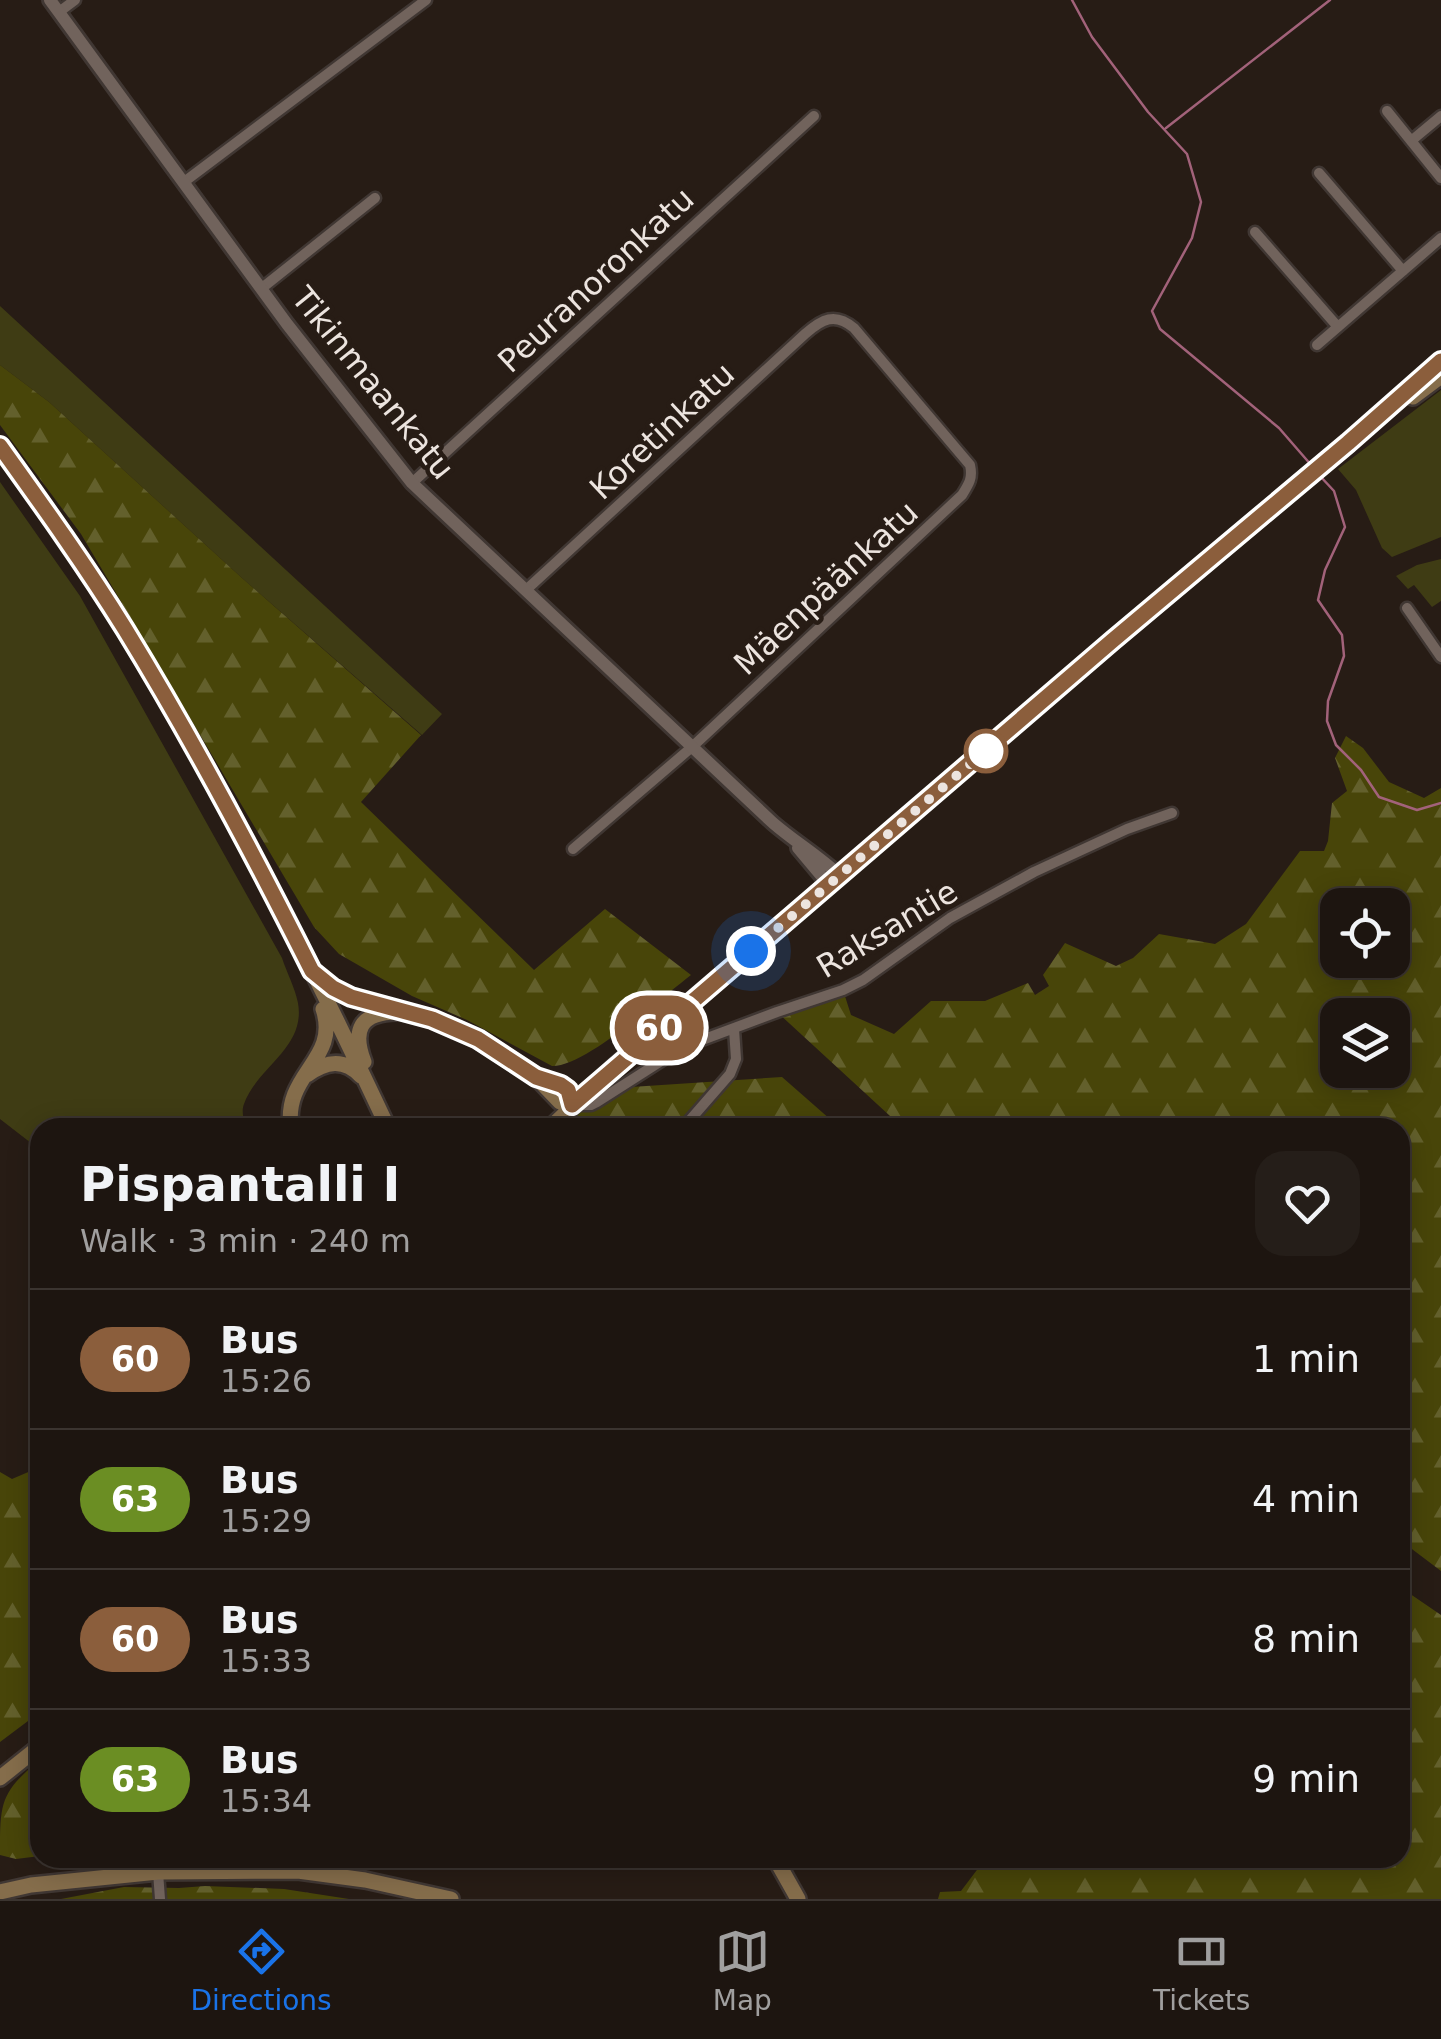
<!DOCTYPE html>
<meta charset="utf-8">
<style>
body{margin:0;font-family:"DejaVu Sans",sans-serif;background:#251e19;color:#f1f3f6;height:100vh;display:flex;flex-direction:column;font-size:38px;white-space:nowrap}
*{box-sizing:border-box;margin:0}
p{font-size:32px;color:#a09f9f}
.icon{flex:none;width:55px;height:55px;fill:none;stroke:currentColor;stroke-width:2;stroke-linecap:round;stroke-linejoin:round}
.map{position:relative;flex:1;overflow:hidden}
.sheet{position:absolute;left:30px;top:1118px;width:1380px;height:750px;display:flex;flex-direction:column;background:#1d1510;border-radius:30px;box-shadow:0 5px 25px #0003,0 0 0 2px #3b3430}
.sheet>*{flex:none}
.badge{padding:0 20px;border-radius:32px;font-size:35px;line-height:65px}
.buttons{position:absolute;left:1320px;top:888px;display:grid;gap:20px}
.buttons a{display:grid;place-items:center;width:90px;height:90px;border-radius:20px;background:#1d1510;box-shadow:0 5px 25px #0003,0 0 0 2px #3b3430;font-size:50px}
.you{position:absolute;width:50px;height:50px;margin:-25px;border:8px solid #fff;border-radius:50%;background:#1a73e8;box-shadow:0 0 0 15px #1a73e833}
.map>.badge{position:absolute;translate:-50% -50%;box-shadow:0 0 0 5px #fff}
.round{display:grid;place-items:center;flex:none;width:105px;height:105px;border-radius:30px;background:#251e19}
.summary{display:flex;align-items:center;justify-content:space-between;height:170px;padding:0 50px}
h1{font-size:48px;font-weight:700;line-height:75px}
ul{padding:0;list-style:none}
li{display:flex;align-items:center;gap:30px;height:140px;padding:0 50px;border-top:2px solid #3b3430}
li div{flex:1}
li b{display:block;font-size:38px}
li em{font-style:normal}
li .badge{min-width:110px;font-weight:700;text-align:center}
.tab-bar{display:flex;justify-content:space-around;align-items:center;height:140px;border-top:2px solid #3b3430;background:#1d1510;font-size:28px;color:#a09f9f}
.tab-bar a{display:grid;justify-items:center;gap:5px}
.tab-bar .current{color:#1a73e8}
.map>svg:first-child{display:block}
</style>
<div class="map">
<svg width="1441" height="1899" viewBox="0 0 1441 1899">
<defs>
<pattern id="forest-firs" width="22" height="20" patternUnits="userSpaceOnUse" patternTransform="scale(2.5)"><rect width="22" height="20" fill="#484509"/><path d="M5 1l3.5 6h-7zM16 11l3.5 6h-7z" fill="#63602c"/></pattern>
</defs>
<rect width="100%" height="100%" fill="#271c15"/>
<path fill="#3f3c14" d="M0,306L442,714L422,735L242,578L49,402L0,365Z
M1441,390V537L1392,557L1382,548L1356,490L1338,469Z
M0,482L80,596L282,958C287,973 295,988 298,1003C306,1048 257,1067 244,1104C241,1111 244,1120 245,1127L40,1128V1150L0,1119Z
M1441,559V601L1432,607L1414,585L1408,589L1396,576L1417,565Z"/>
<path fill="url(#forest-firs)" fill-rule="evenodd" d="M0,365L49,402L242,578L421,735L361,802L534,970L605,909L691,975C662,997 585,1067 552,1066L467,1020L412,996L339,954L314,927L81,534L0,425Z
M1346,736L1363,748L1389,782L1424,798L1441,788V1571L1400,1540V1128L902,1127L777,1012L843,990L851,1015L894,1034L931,1001H985L1028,983L1035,995L1049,986L1043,975L1065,943L1116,966L1133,958L1159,934L1215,944L1246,924L1300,851H1324L1328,841L1332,803L1347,791L1335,758ZM1338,905H1392V960H1338ZM1338,1015H1392V1070H1338Z
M782,1077L839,1127L566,1128L601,1089Z
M40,1467V1712L0,1742V1472L12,1479Z
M1400,1587L1441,1615V1899H938L940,1892L961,1891L986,1858H1400Z
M40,1760V1856L16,1859L0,1855C0,1803 0,1792 40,1760Z
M205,1886L284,1889L349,1899H61L124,1887L179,1888Z"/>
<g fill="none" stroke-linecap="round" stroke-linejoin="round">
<path stroke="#a2627a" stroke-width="2.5" d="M1072,0L1092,37L1148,112L1187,154L1201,202L1192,238L1152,311L1160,329L1279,428L1312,466
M1166,128L1330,0
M1320,476L1334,491L1345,527L1325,570L1318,600L1342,635L1344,656L1328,701L1327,721L1336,745L1361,770L1379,797L1417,810L1441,803"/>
<g stroke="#403733" stroke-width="15">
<path id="minor" d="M59,12L75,0
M1387,111L1441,178
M1411,141L1441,116
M1319,173L1403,271
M184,182L426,0
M1255,232L1338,327
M262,288L375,198
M1317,345L1441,238
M412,483L814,116
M526,590L805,334C822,319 835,312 854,328L970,465C973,478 969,484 962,495L692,747L573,849
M1407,608L1441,657
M575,1105H591L597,1102L669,1056L694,1043L777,1012L843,990L863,980L950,918L1034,872L1127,829L1172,813
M683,1128L730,1074L736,1059L734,1029
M158,1872L160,1899"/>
</g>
<g stroke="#403733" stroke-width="18">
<path id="tertiary" d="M50,0L287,324L412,483L773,823C795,842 819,856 840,876
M798,848L829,885"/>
</g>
<g stroke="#403733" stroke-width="20">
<path id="secondary" d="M1413,397L1441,376
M0,446C43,506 86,566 124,629C223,789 308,957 388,1128
M319,977C353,1007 408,1009 451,1026C480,1038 504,1059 532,1074C554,1087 562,1075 573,1105
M364,1062C352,1030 360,1013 396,1012
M307,1075C326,1061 344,1058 361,1076
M536,1077L560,1102L573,1105
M291,1128C283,1073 340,1060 323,1009
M550,1128L616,1065L1113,641L1349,443L1441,361
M0,1778L40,1746
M775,1858L798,1899
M0,1892L31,1885L158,1872L298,1871L365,1880L451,1899"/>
</g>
<use href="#minor" stroke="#71635c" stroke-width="10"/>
<use href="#tertiary" stroke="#71635c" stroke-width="12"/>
<use href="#secondary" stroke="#856d4b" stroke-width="15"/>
</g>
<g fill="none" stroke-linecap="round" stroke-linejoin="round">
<g stroke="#fff" stroke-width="22">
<path id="line" d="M0,446C43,506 86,566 125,629C193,740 254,855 312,971L333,988L351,997L432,1019L478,1039L536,1077L561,1085L568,1090L572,1105L1112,641L1348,443L1441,361"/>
</g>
<use href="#line" stroke="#8b5e3c" stroke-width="15"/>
<path stroke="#ece4df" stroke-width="10" stroke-dasharray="0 18" d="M751,951L989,748L986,751"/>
</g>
<circle fill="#fff" stroke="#8b5e3c" stroke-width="5" cx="986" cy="751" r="20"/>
<g text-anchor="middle" stroke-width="9" stroke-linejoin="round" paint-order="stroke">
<g font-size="32" fill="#ece4df" stroke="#271c15">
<text transform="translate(596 280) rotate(-43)" y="11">Peuranoronkatu</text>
<text transform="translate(373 383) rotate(51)" y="11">Tikinmaankatu</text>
<text transform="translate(662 431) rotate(-43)" y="11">Koretinkatu</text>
<text transform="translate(826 588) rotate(-43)" y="11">Mäenpäänkatu</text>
<text transform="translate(887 929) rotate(-31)" y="11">Raksantie</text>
</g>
</g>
</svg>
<div class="buttons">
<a><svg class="icon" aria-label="locate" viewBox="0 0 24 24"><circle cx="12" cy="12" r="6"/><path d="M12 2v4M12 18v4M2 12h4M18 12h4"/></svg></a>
<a><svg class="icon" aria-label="layers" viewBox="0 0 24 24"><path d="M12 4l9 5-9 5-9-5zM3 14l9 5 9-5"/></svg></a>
</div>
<div class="you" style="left:751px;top:951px"></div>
<b class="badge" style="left:659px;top:1028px;background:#8b5e3c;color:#fff">60</b>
<section class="sheet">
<div class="summary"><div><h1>Pispantalli I</h1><p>Walk · 3 min · 240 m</p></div><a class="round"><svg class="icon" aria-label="heart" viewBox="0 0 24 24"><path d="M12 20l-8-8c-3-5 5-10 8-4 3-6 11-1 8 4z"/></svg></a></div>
<ul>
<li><span class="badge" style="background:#8b5e3c;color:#fff">60</span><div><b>Bus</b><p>15:26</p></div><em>1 min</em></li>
<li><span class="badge" style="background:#6b8e23;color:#fff">63</span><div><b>Bus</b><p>15:29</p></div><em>4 min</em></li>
<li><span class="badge" style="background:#8b5e3c;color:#fff">60</span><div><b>Bus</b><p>15:33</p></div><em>8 min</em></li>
<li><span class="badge" style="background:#6b8e23;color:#fff">63</span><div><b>Bus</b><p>15:34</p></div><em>9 min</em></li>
</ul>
</section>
</div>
<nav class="tab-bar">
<a class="current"><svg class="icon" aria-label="directions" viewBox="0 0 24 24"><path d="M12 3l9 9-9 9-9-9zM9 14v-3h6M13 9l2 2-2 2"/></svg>Directions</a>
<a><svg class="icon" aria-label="map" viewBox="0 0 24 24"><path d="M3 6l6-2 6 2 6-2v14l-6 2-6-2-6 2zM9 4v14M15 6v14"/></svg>Map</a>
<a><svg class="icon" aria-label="tickets" viewBox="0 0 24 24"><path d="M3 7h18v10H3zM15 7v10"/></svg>Tickets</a>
</nav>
